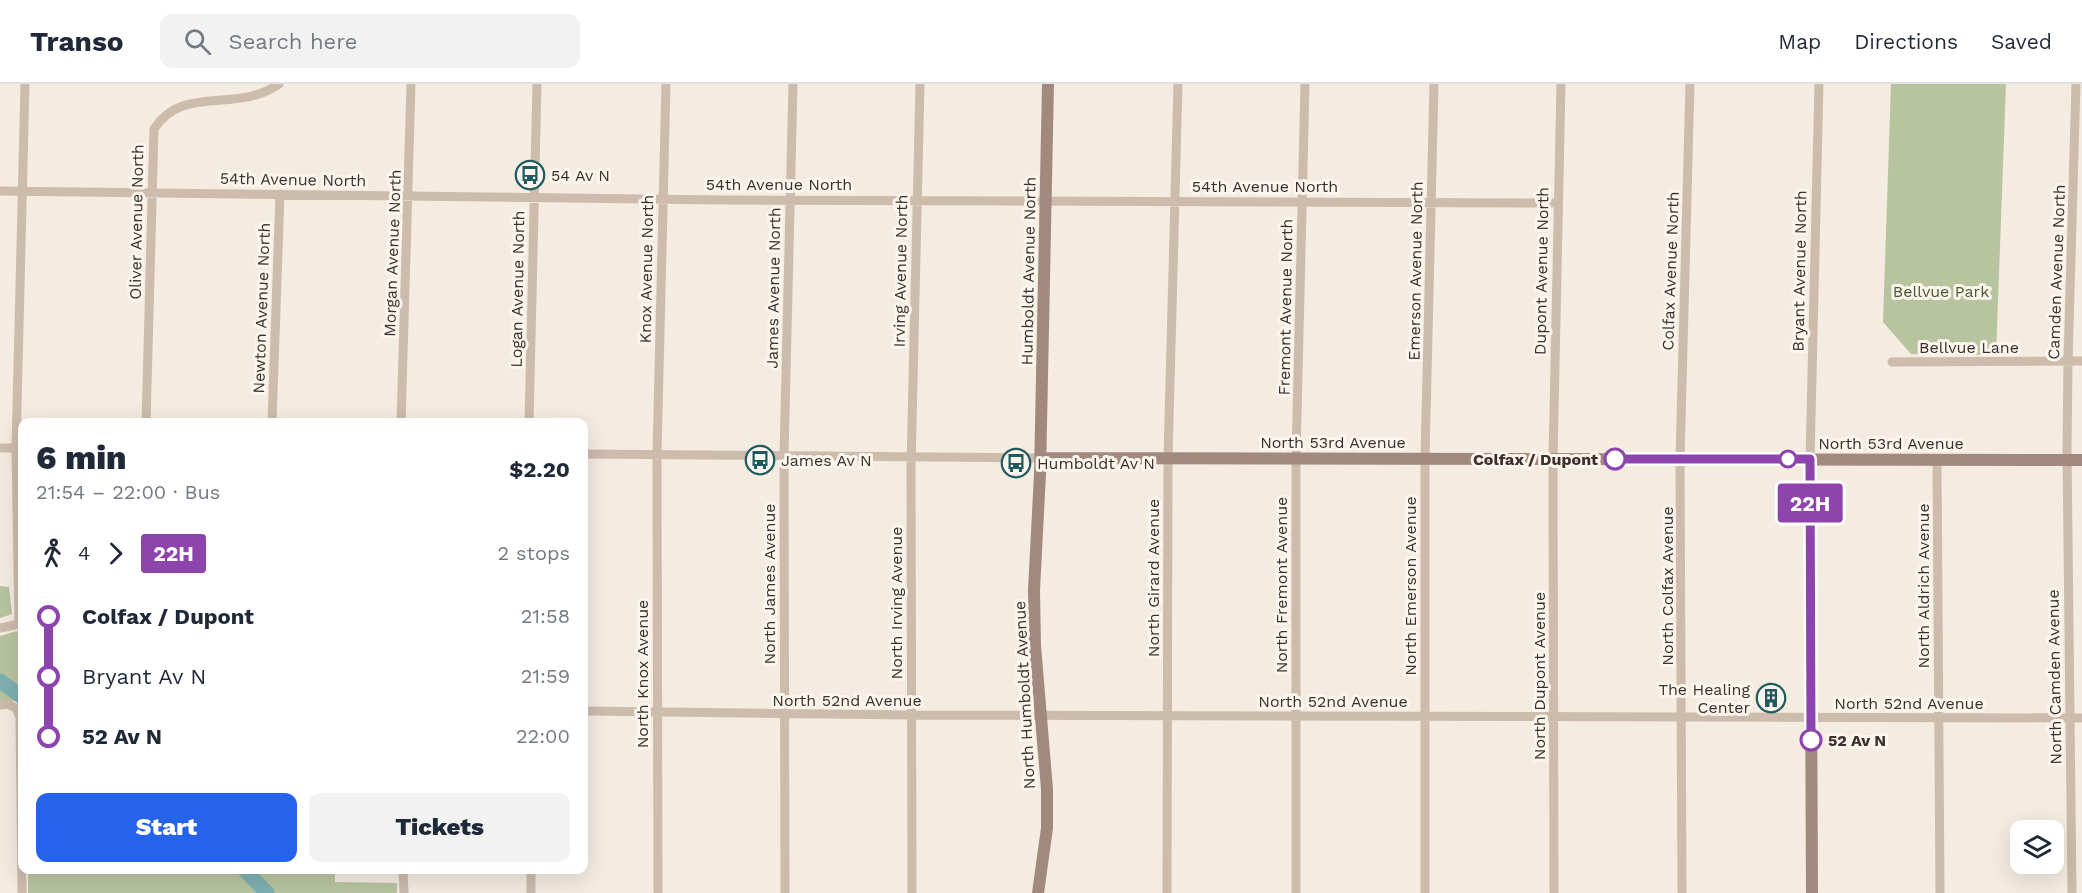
<!DOCTYPE html>
<meta charset="utf-8">
<style>
body{margin:0;font-family:"Work Sans",sans-serif;background:#f2f2f3;color:#1f2937;height:100vh;display:flex;flex-direction:column;font-size:22px;white-space:nowrap}
*{box-sizing:border-box;margin:0}
p{font-size:20px;color:#747a83}
.icon{flex:none;width:33px;height:33px;fill:none;stroke:currentColor;stroke-width:2;stroke-linecap:round;stroke-linejoin:round}
.map{position:relative;flex:1;overflow:hidden}
.side{position:absolute;left:18px;top:334px;width:570px;height:456px;display:flex;flex-direction:column;background:#fff;border-radius:12px;box-shadow:0 6px 24px #0002}
.side>*{flex:none}
.badge{padding:0 12px;border-radius:4px;font-size:21px;line-height:39px}
.tools{position:absolute;left:2010px;top:736px;display:grid;gap:12px}
.tools a{display:grid;place-items:center;width:54px;height:54px;border-radius:12px;background:#fff;box-shadow:0 6px 24px #0002;font-size:30px}
.map>.badge{position:absolute;translate:-50% -50%;box-shadow:0 0 0 3px #fff}
.legs{display:flex;align-items:center;gap:9px;height:66px;padding:0 18px;font-size:20px}
.legs p{margin-inline-start:auto}
.headline{display:flex;align-items:center;justify-content:space-between;height:102px;padding:0 18px}
h1{font-size:33px;font-weight:800;line-height:45px}
.primary-button{display:flex;gap:12px;margin-top:auto;padding:12px 18px}
.primary-button a{flex:1;height:69px;border-radius:12px;background:#2563eb;color:#fff;font-size:24px;font-weight:800;line-height:69px;text-align:center}
.primary-button a+a{background:#f2f2f3;color:#1f2937}
ul{padding:0 18px;list-style:none}
li{display:flex;align-items:center;gap:21px;height:60px;font-size:22px}
li i{display:grid;place-items:center;width:9px;height:100%;margin:0 8px;background:currentColor}
li i::after{content:'';width:15px;height:15px;margin:-8px;border:4px solid;border-radius:50%;background:#fff}
li p{margin-inline-start:auto}
li:first-child i{background:linear-gradient(#0000 50%,currentColor 0)}
li:last-child i{background:linear-gradient(currentColor 50%,#0000 0)}
header{display:flex;align-items:center;gap:36px;box-sizing:border-box;height:84px;padding:0 30px;background:#fff;border-bottom:2px solid #e0e1e3}
header strong{font-size:28px}
nav{display:flex;gap:33px;margin-inline-start:auto;font-size:21px}
.search{width:420px;height:54px;background:#f2f2f3;display:flex;align-items:center;gap:15px;box-sizing:border-box;padding:0 21px;border-radius:12px;color:#747a83;font-size:22px}
.map>svg:first-child{display:block}
</style>
<header>
<strong>Transo</strong>
<div class="search"><svg class="icon" aria-label="search" viewBox="0 0 24 24"><circle cx="10" cy="10" r="6"/><path d="M15 15l6 6"/></svg>Search here</div>
<nav><a>Map</a><a>Directions</a><a>Saved</a></nav>
</header>
<div class="map">
<svg width="2082" height="809" viewBox="0 0 2082 809">
<rect width="100%" height="100%" fill="#f4ebe1"/>
<path fill="#b8c4a0" d="M1891,0H2006L1996,271L1911,270L1883,238Z
M0,502L9,503L12,530L0,534Z
M17,547L22,554V626L17,617H0V552Z
M28,786H335V798L397,799V809H28Z"/>
<g fill="none" stroke-linecap="round" stroke-linejoin="round">
<path stroke="#7fb0b2" stroke-width="15" d="M0,597L22,613
M245,786L267,809"/>
<path stroke="#cdbbac" stroke-width="9" d="M0,107L724,116L1557,119
M1892,278L2082,277
M146,339L154,45C182,0 236,30 279,0
M272,339L280,110
M401,339L411,0
M529,339L537,0
M0,364H22
M584,370L1040,374
M1810,375L1819,0
M1937,375L1940,809
M19,540L16,364L25,0
M0,544L19,540
M0,621L7,620L16,624L20,633L22,809
M584,627L911,631L2082,634
M403,786L404,809
M531,786V809
M658,809L657,370L666,0
M785,809L784,372L793,0
M912,809L911,383L920,0
M1167,809L1168,374L1178,0
M1296,809V374L1305,0
M1425,809V374L1434,0
M1554,809L1553,375L1561,0
M1682,809L1680,375L1690,0
M2072,809L2067,368L2068,277L2076,0"/>
<path stroke="#a18a7d" stroke-width="12" d="M1040,374L2082,376
M1810,375L1812,809
M1038,809L1047,744V705L1035,562L1034,506L1040,390L1048,0"/>
</g>
<g fill="none" stroke-linecap="round" stroke-linejoin="round">
<g stroke="#fff" stroke-width="14">
<path id="line-1" d="M1615,375H1810L1811,656"/>
</g>
<use href="#line-1" stroke="#8e44ad" stroke-width="9"/>
</g>
<defs>
<g id="bus-ring" transform="scale(1.5)"><circle r="9.5" fill="#fbf5ee" stroke="#1f5a5e" stroke-width="1.5"/><path d="M-5-6H5V4H4V6H2V4H-2V6H-4V4H-5ZM-3.5-4V0h7V-4ZM-3.5 1.2v1.5H-2V1.2ZM2 1.2v1.5H3.5V1.2Z" fill="#1f5a5e"/></g>
<g id="building-ring" transform="scale(1.5)"><circle r="9.5" fill="#fbf5ee" stroke="#1f5a5e" stroke-width="1.5"/><path d="M-4-6H4V6H1V3H-1V6H-4ZM-2.5-4.3h1.7v1.8h-1.7ZM.8-4.3h1.7v1.8H.8ZM-2.5-1h1.7V.8h-1.7ZM.8-1h1.7V.8H.8Z" fill="#1f5a5e"/></g>
</defs>
<g fill-rule="evenodd">
<use href="#bus-ring" x="530" y="91"/>
<use href="#bus-ring" x="760" y="376"/>
<use href="#bus-ring" x="1016" y="379"/>
<use href="#building-ring" x="1771" y="614"/>
</g>
<g fill="#fff" stroke="#8e44ad" stroke-width="3">
<circle cx="1615" cy="375" r="10"/>
<circle cx="1788" cy="375" r="8"/>
<circle cx="1811" cy="656" r="10"/>
</g>
<g text-anchor="middle" stroke-width="6" stroke-linejoin="round" paint-order="stroke">
<g font-size="16" fill="#3b302b" stroke="#fbf5ee" text-anchor="start">
<text x="551" y="97">54 Av N</text>
<text x="781" y="382">James Av N</text>
<text x="1037" y="385">Humboldt Av N</text>
<text x="1750" y="611" text-anchor="end">The Healing<tspan x="1750" dy="18">Center</tspan></text>
</g>
<g font-size="16" fill="#3b302b" stroke="#fbf5ee">
<text transform="translate(293 95) rotate(1)" y="6">54th Avenue North</text>
<text x="779" y="106">54th Avenue North</text>
<text x="1265" y="108">54th Avenue North</text>
<text transform="translate(136 138) rotate(-89)" y="6">Oliver Avenue North</text>
<text transform="translate(392 169) rotate(-88)" y="6">Morgan Avenue North</text>
<text transform="translate(646 185) rotate(-89)" y="6">Knox Avenue North</text>
<text transform="translate(900 187) rotate(-89)" y="6">Irving Avenue North</text>
<text transform="translate(1028 187) rotate(-89)" y="6">Humboldt Avenue North</text>
<text transform="translate(1415 187) rotate(-89)" y="6">Emerson Avenue North</text>
<text transform="translate(1541 187) rotate(-89)" y="6">Dupont Avenue North</text>
<text transform="translate(1670 187) rotate(-88)" y="6">Colfax Avenue North</text>
<text transform="translate(1799 187) rotate(-89)" y="6">Bryant Avenue North</text>
<text transform="translate(2056 188) rotate(-88)" y="6">Camden Avenue North</text>
<text transform="translate(773 204) rotate(-89)" y="6">James Avenue North</text>
<text transform="translate(517 205) rotate(-89)" y="6">Logan Avenue North</text>
<text transform="translate(1285 223) rotate(-89)" y="6">Fremont Avenue North</text>
<text transform="translate(261 224) rotate(-88)" y="6">Newton Avenue North</text>
<text x="1969" y="269">Bellvue Lane</text>
<text x="1333" y="364">North 53rd Avenue</text>
<text x="1891" y="365">North 53rd Avenue</text>
<text transform="translate(1153 494) rotate(-90)" y="6">North Girard Avenue</text>
<text transform="translate(769 500) rotate(-90)" y="6">North James Avenue</text>
<text transform="translate(1281 501) rotate(-90)" y="6">North Fremont Avenue</text>
<text transform="translate(1410 502) rotate(-90)" y="6">North Emerson Avenue</text>
<text transform="translate(1667 502) rotate(-90)" y="6">North Colfax Avenue</text>
<text transform="translate(1923 502) rotate(-90)" y="6">North Aldrich Avenue</text>
<text transform="translate(896 519) rotate(-90)" y="6">North Irving Avenue</text>
<text transform="translate(642 590) rotate(-90)" y="6">North Knox Avenue</text>
<text transform="translate(1539 592) rotate(-90)" y="6">North Dupont Avenue</text>
<text transform="translate(2054 593) rotate(-91)" y="6">North Camden Avenue</text>
<text transform="translate(1024 611) rotate(-93)" y="6">North Humboldt Avenue</text>
<text x="847" y="622">North 52nd Avenue</text>
<text x="1333" y="623">North 52nd Avenue</text>
<text x="1909" y="625">North 52nd Avenue</text>
</g>
<g font-size="16" fill="#4a5a2e" stroke="#fbf5ee">
<text x="1941" y="213">Bellvue Park</text>
</g>
<g font-size="16" font-weight="bold" fill="#3b302b" stroke="#fbf5ee" text-anchor="end">
<text x="1598" y="381">Colfax / Dupont</text>
<text x="1828" y="662" text-anchor="start">52 Av N</text>
</g>
</g>
</svg>
<div class="tools">
<a><svg class="icon" aria-label="layers" viewBox="0 0 24 24"><path d="M12 4l9 5-9 5-9-5zM3 14l9 5 9-5"/></svg></a>
</div>
<b class="badge" style="left:1810px;top:419px;background:#8e44ad;color:#fff">22H</b>
<section class="side">
<div class="headline"><div><h1>6 min</h1><p>21:54 – 22:00 · Bus</p></div><b>$2.20</b></div>
<div class="legs"><svg class="icon" aria-label="walk" viewBox="0 0 24 24"><circle cx="13" cy="4" r="2"/><path d="M13 8l-2 6 4 7M11 14l-3 7M7 12l3-4h3l4 4"/></svg>4<svg class="icon" aria-label="forward" viewBox="0 0 24 24"><path d="M9 5l7 7-7 7"/></svg><b class="badge" style="background:#8e44ad;color:#fff">22H</b><p>2 stops</p></div>
<ul>
<li><i style="color:#8e44ad"></i><b>Colfax / Dupont</b><p>21:58</p></li>
<li><i style="color:#8e44ad"></i><span>Bryant Av N</span><p>21:59</p></li>
<li><i style="color:#8e44ad"></i><b>52 Av N</b><p>22:00</p></li>
</ul>
<div class="primary-button"><a>Start</a><a>Tickets</a></div>
</section>
</div>
